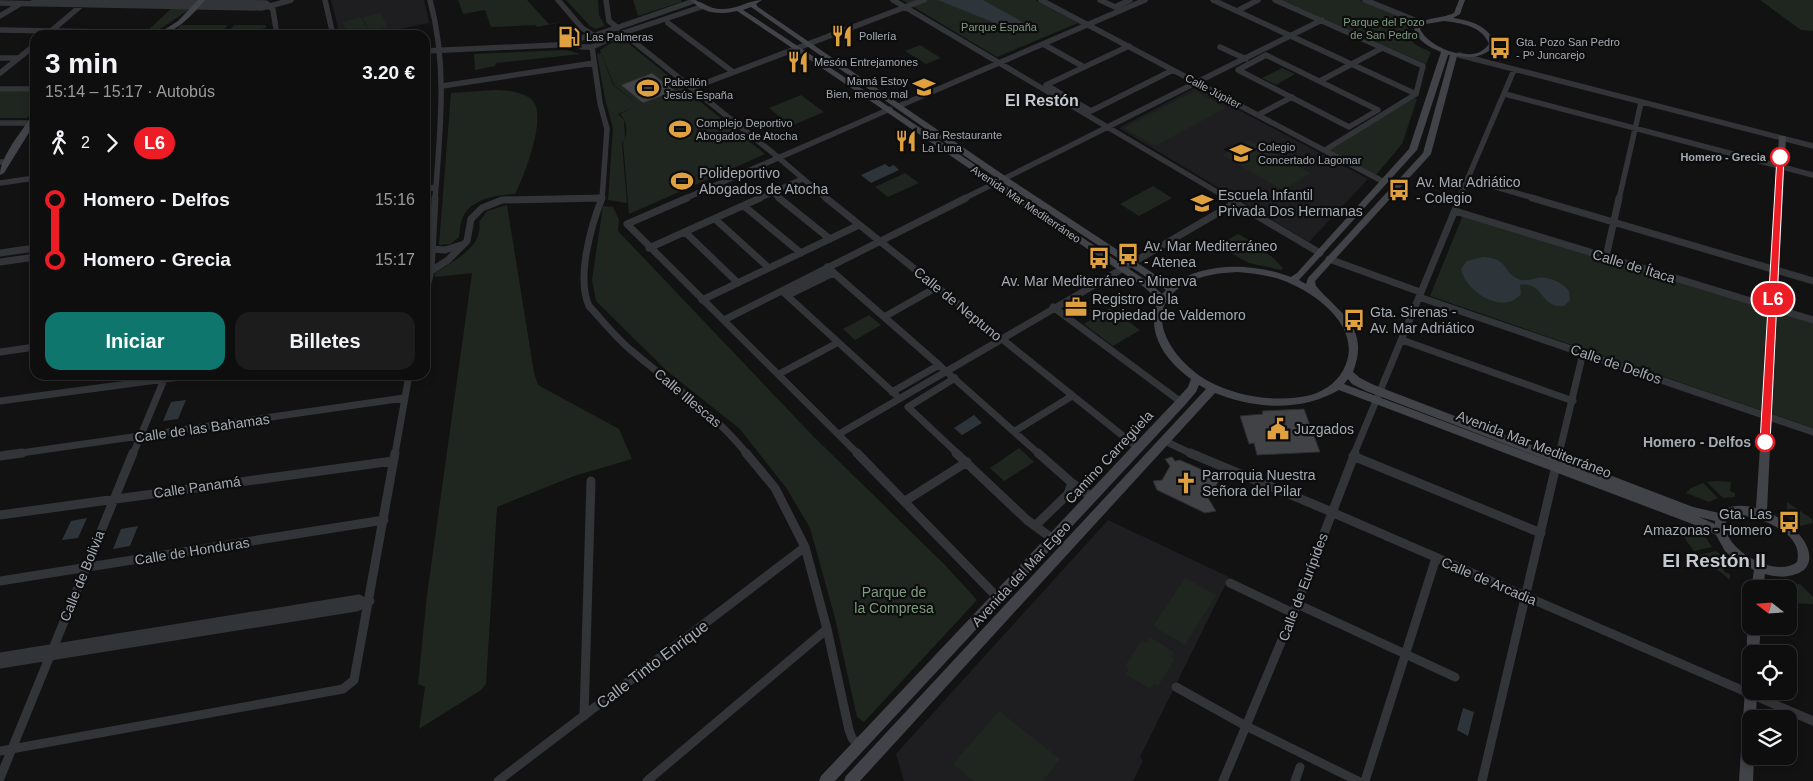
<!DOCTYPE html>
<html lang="es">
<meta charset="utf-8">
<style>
body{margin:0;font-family:Arial,sans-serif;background:#1c1c1c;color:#f1f3f6;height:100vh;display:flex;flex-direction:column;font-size:19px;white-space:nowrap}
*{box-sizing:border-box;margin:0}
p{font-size:16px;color:#9b9c9e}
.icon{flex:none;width:28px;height:28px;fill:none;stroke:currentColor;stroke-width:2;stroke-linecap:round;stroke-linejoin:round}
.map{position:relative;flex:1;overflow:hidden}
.sheet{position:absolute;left:30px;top:30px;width:400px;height:350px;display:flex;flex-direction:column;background:#0e0e0e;border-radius:15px;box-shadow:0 2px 8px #0003,0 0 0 1px #2e2e2e}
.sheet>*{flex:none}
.badge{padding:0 10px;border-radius:16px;font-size:18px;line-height:32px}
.needle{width:32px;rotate:287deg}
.controls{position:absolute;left:1742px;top:580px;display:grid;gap:10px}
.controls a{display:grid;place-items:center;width:55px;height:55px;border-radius:10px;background:#0e0e0e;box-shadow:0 2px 8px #0003,0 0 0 1px #2e2e2e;font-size:25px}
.map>.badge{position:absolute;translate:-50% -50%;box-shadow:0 0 0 2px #fff}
.legs{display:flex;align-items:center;gap:8px;height:55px;padding:0 15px;font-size:16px}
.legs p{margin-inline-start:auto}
.head{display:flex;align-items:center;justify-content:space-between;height:85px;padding:0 15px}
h1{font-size:28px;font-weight:700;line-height:38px}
.primary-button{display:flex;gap:10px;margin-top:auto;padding:10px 15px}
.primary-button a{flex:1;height:58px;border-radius:15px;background:#0f766e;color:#fff;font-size:20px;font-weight:700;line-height:58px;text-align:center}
.primary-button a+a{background:#1c1c1c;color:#f1f3f6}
ul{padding:0 15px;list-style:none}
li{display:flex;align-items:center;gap:18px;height:60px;font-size:19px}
li i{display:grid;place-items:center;width:8px;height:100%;margin:0 6px;background:currentColor}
li i::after{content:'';width:12px;height:12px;margin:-6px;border:4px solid;border-radius:50%;background:#0e0e0e}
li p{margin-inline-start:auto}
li:first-child i{background:linear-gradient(#0000 50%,currentColor 0)}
li:last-child i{background:linear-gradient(currentColor 50%,#0000 0)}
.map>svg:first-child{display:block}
</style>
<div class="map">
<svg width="1813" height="781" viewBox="0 0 1813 781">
<rect width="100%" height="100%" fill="#121213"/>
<path fill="#1e1e20" d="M331,0H424L429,23L370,35H340Z
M1196,87L1368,179L1309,242L1119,128Z
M1108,520L1229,577L1140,757L1143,761L1133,781H904L896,754Z"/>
<path fill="#1f261f" d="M458,0H527L549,24L567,21L537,27L536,25L491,27L485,10L463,14Z
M566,0H598L599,15L605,26L595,29L590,26Z
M633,0H681V2L638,16Z
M902,0H1035L1078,23L997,57Z
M1281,0H1360L1411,21C1402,40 1415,45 1431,52L1426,64Z
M1760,0H1813V31L1801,30Z
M172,8L190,9L151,35H115L144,34Z
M381,13L388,27L369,31L363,17Z
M361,17L368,31L349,35L343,22Z
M181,25H228L219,35H171Z
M234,25H266V28L247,31V35H225Z
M623,39L765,154L629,214L623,142C629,134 627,121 620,114L632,108L618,114L624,120L625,138L622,143L627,203L608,200L613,128L605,99L597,54L601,53L613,85L640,106L614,85L600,50L609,44Z
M920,45L941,58L926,64L905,51Z
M566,50L581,54L496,63L495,66L475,70L474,54Z
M1282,68L1295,74L1276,85L1262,78Z
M494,90C505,90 521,91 531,99C549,113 524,177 515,194C497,195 471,199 463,217C460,223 460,231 459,237L450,244L439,245L451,93Z
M1195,91L1226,108L1155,146L1124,128Z
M0,92H35V110L27,118H0Z
M801,95L824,112L791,126L769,108Z
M1415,98L1417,99L1402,144L1376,175L1327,150Z
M1249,140L1311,173L1283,190L1222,155Z
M905,173L919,183L888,197L875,187Z
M1153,186L1172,198L1139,216L1120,204Z
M507,205L534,373L538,385L619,429L632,459L574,476L497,507L486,684L481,690L419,729L425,687L418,684L427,595L472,273L435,277V273C453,261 484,247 479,222L487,211Z
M603,206L613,207L619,220L618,231L813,436L945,565L977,600L864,722L857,717L835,618L810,528L787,489L740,429L667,371L596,301L592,280Z
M1463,215L1813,323V428L1430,296Z
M1238,234L1254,243L1252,245L1271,256L1283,268L1281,270L1249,263L1218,246Z
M1110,308L1140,330L1113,346L1084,324Z
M869,315L881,325L855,340L843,329Z
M1019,448L1034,462L1004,481L990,468Z
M1717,481L1731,482L1730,491L1735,493V497L1723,498L1707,482Z
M1703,483L1718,498L1709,502L1686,493L1691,488Z
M1787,502L1812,519L1813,523L1800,526L1786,516Z
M1680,529L1706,538L1712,547L1694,551L1688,543Z
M1716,551L1730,563L1729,567L1724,565V572L1730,574V580L1699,555Z
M1185,578L1216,595L1185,645L1153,626Z
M1800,584L1813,597V604L1789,603V589H1784V585Z
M1150,637L1174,652L1171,657L1175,659L1158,686L1154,684L1150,689L1126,674L1129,669L1125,666L1142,640L1147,643Z
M999,711L1060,759L1043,781H974L953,764Z"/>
<path fill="#2d353b" d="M938,0H983L1026,24L1014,29H1010Z
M885,164L889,167L894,165L899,170L871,183L861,175Z
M1483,257C1509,258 1502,272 1518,279C1524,282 1531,279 1537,278C1548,276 1562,282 1569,291L1570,300L1564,306C1540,309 1544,281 1520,285L1521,294C1503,316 1465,291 1461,269L1467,261Z
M186,400L178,419L163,421L171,402Z
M974,415L982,423L962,435L954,428Z
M87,518L78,538L62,540L71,521Z
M138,526L130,546L113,549L121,529Z
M1463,708L1474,712L1468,736L1457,730Z"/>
<path fill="#414246" stroke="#2c2c2f" d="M652,73L675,91L643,103L621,85Z
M1304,409L1320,452L1257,455L1254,443L1249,444L1240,416L1263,414L1262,411Z
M1172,457L1175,461L1180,460L1205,471L1208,477L1212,475L1218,478L1219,481L1208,498L1216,511L1205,513L1157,490L1153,481L1162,480L1170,466L1165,459Z"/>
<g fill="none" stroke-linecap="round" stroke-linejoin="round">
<path stroke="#2f3033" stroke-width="9" stroke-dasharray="9 4.5" stroke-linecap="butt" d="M1765,447L1766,425"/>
<path stroke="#333438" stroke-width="5.5" d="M325,0L333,35
M430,0C448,66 440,132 435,199
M558,0L582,28L593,35
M606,0L609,21L618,28
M893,0L1229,199
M1041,0L1384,182
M1100,0L1115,7L1130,0
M1213,0L1416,94
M1275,0L1423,66L1416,94
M1365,0L1422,23
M0,3L261,8L270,6L266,3L34,0
M270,6L273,10L277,35
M270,6L291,0
M1237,11L1258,0
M0,16L20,4
M668,23L733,72
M0,30L162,33
M50,32L83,4
M623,33L773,153L827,199
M596,35L694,1
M577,44L582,47H592L623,33L701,7
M577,44L581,38L593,35
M1043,44L1084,67
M1129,46L1046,85L1091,111L1173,70
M592,47L600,103L607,129L602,199
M1220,47L1246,59
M425,51L577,44
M1266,55L1378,110L1349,127L1238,70Z
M1459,55L1813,146
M0,58H18
M0,73L35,45
M1320,81L1382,48
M442,86L594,63
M692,88L924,0
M0,89H35
M1505,94L1813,175
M899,106L1145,0
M1258,115L1292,97
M0,123H31
M1325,150L1416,94
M0,162H5
M1469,179L1537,199
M0,183L35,178
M425,189L436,187
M773,193L781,199
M549,199L602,198
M684,199L890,109
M758,199L802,179
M963,199C1083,140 1202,79 1322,20
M1459,199L1514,70
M1619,199L1641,103"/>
<path stroke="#333438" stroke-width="7" d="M602,198C591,226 576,278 589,306C603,321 616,338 632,351C671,384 715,414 747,454
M687,198L627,224L858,454
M779,198L830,239
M826,198L1138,448
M1227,198L1320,253
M1532,198L1813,281
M744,206L801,253
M1455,211L1813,320
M715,219L769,268
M685,232L738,283
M649,248L760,198
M432,249L445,250L461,245
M0,253L35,248
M1606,257L1619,198
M1329,259L1420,292
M0,262L35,257
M827,267L939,365L892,392
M431,271L448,260L467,241L471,219L482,208L502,200L602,198
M782,291L896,395
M425,295L431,271L435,198
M788,295L833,273
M1419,297L1813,432
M702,300L859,225
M1053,307L1181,402
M884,317L937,287
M724,320L966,198
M1402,340L1573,401
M0,352L35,347
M939,365L1039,454
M779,374L837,343
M955,378L908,407L958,454
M0,401L195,375
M1015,431L1072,396
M839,434L1235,203
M1165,441L1192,454
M14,454L404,398
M133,454L166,375
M395,454L409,375
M1354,454L1460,198
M1559,454L1583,353"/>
<path stroke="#333438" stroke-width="9" d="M746,453L775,488L805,547L827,629L849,730L852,738L859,746
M857,453L998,598
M956,453L1027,520L1053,539
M1190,453L1320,507L1813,721
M0,456L22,453
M1353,456L1541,533
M1072,483L1092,497
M905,501L967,462
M0,515L393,461
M1036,525L1068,494L1072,483L1038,453
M0,581L384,520
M1230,583L1293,613
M1297,604L1455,677
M0,657L359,599L364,602
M0,664L356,607L370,601
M1176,687L1246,726L1358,781
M584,716L591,481
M0,751L343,689L354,680L395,453
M0,778L133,453
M498,781L805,547
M647,781L827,629
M1223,781L1297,604L1355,453
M1295,781L1300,767
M1365,781L1436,558
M1482,781L1559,453"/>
<path fill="#424348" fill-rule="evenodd" d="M198,0H205C193,14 175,35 156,35L178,21Z
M691,0C702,0 708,10 724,9C738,9 749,0 762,0L756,4L758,7L1008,178L1171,285C1206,261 1253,263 1291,277L1297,273L1409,149L1441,52C1429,47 1419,42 1414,29C1425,15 1439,20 1454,13L1459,0H1465L1460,14L1453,18C1472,21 1489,26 1496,45C1485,56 1473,59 1457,56L1431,154L1315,281L1316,286C1341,315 1370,327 1353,372L1360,378L1374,385L1693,507L1719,513C1730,504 1743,505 1756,508L1760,447L1761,444H1769L1770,447L1767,512C1784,518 1813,540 1809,561C1807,568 1803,572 1796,574C1786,578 1775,577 1765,574L1763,589H1751L1754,570L1734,559L1725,551L1716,535L1695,525L1339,390C1301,412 1255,409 1215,393L860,781H844L846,776L1206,389L1199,385L1196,392L1185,405L835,781H819L821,776L1177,399L1188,387L1191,379C1166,361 1146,334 1157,302L1154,296L1144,287C1008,196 874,102 737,11C720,15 703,14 691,0ZM751,7L1002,182L1166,290L1162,294L1150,283C1014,192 880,99 743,10ZM1444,21C1461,23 1482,26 1489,44C1487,47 1483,50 1480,52C1462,60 1428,46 1420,29L1426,24ZM1448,55H1450L1423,153L1308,278L1306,284L1299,280L1417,150ZM1237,272C1252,273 1267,275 1282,280C1313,291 1361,325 1346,364C1340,380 1327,390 1311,395C1278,403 1237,397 1208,381C1174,362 1136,310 1186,284C1201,275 1220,273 1237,272ZM1348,379L1352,384L1366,391L1563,466L1344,384ZM1736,515C1758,516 1805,532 1797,562C1779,577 1736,556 1728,535C1725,530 1726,526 1726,520ZM1699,517L1715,521V524Z
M32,116H35V123L4,173L0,175C0,157 21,132 32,116Z
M1779,136H1785L1786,138L1771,425L1770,428H1762L1761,425Z
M1751,622V626H1761L1759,651L1758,654H1751V656L1749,655C1745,647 1747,629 1751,622Z
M1751,683V691H1757L1756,719H1751V756H1754L1753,781H1739L1745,689L1746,685Z"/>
</g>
<path fill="#ee1c25" stroke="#fff" d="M1780,154L1784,157L1770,442L1765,446L1760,442L1777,157Z"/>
<defs>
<g id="restaurant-bare" transform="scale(1.725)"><path d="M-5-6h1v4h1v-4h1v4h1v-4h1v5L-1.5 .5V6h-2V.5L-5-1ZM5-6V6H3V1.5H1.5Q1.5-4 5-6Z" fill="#dfa03f" stroke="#0d0d0e" stroke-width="2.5" paint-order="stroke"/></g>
<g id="fuel-bare" transform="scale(1.725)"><path d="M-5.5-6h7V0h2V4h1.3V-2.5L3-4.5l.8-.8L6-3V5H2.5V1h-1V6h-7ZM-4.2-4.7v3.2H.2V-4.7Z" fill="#dfa03f" stroke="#0d0d0e" stroke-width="2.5" paint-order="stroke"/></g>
<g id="bus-bare" transform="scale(1.725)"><path d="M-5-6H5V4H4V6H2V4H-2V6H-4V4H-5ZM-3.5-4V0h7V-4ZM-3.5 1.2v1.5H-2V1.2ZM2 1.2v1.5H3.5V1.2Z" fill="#dfa03f" stroke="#0d0d0e" stroke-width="2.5" paint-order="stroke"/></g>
<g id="school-bare" transform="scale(1.725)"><path d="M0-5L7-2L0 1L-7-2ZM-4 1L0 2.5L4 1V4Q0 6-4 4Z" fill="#dfa03f" stroke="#0d0d0e" stroke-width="2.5" paint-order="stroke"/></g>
<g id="stadium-bare" transform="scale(1.725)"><path d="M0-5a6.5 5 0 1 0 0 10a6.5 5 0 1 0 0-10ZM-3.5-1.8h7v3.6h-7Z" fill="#dfa03f" stroke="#0d0d0e" stroke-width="2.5" paint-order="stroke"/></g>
<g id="office-bare" transform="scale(1.725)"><path d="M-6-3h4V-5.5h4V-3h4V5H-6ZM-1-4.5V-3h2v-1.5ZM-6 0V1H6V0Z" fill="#dfa03f" stroke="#0d0d0e" stroke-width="2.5" paint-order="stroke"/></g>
<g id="civic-bare" transform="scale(1.725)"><path d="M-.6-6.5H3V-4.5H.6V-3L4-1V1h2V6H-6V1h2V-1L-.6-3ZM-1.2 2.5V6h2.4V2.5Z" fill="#dfa03f" stroke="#0d0d0e" stroke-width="2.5" paint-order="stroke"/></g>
<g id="church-bare" transform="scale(1.725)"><path d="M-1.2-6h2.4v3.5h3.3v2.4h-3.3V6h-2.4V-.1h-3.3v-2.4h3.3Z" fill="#dfa03f" stroke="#0d0d0e" stroke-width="2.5" paint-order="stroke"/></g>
</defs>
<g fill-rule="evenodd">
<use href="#restaurant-bare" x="842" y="36"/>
<use href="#fuel-bare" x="569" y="37"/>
<use href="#bus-bare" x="1500" y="48"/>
<use href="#restaurant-bare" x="798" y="62"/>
<use href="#school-bare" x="924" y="87"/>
<use href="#stadium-bare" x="648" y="88"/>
<use href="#stadium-bare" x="680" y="129"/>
<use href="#restaurant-bare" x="906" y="141"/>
<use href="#school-bare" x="1241" y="153"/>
<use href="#stadium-bare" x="682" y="181"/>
<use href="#bus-bare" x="1399" y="190"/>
<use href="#school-bare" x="1202" y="203"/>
<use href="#bus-bare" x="1128" y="254"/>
<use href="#bus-bare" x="1099" y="258"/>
<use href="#office-bare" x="1076" y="307"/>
<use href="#bus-bare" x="1354" y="320"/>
<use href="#civic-bare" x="1278" y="429"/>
<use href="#church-bare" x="1186" y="483"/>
<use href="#bus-bare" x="1789" y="522"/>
</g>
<g fill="#fff" stroke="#ee1c25" stroke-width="2.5">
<circle cx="1780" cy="157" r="9"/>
<circle cx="1765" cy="442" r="9"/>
</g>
<g text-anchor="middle" stroke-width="4.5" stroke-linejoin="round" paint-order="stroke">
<g font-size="11" fill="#7d9c7e" stroke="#0d0d0e">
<text x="1384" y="26">Parque del Pozo<tspan x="1384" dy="13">de San Pedro</tspan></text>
<text x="999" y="31">Parque España</text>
</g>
<g font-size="11" fill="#a5aab2" stroke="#0d0d0e" text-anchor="start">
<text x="859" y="40">Pollería</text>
<text x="586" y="41">Las Palmeras</text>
<text x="1516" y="46">Gta. Pozo San Pedro<tspan x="1516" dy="13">- Pº Juncarejo</tspan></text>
<text x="814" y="66">Mesón Entrejamones</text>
<text x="908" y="85" text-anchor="end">Mamá Estoy<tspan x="908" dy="13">Bien, menos mal</tspan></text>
<text x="664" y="86">Pabellón<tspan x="664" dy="13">Jesús España</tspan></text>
<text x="696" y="127">Complejo Deportivo<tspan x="696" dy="13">Abogados de Atocha</tspan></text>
<text x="922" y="139">Bar Restaurante<tspan x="922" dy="13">La Luna</tspan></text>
<text x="1258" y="151">Colegio<tspan x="1258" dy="13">Concertado Lagomar</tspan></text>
</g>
<g font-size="11" fill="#a5aab2" stroke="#0d0d0e">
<text transform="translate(1213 91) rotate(28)" y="4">Calle Júpiter</text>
<text transform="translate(1026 204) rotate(34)" y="4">Avenida Mar Mediterráneo</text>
</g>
<g font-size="11" font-weight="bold" fill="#a5aab2" stroke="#0d0d0e" text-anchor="end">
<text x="1766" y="161">Homero - Grecia</text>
</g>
<g font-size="14" fill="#a5aab2" stroke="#0d0d0e" text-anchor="start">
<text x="699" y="178">Polideportivo<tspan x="699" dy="16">Abogados de Atocha</tspan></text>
<text x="1416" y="187">Av. Mar Adriático<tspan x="1416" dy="16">- Colegio</tspan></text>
<text x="1218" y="200">Escuela Infantil<tspan x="1218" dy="16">Privada Dos Hermanas</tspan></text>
<text x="1144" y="251">Av. Mar Mediterráneo<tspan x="1144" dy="16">- Atenea</tspan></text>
<text x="1099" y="286" text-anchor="middle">Av. Mar Mediterráneo - Minerva</text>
<text x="1092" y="304">Registro de la<tspan x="1092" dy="16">Propiedad de Valdemoro</tspan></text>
<text x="1370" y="317">Gta. Sirenas -<tspan x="1370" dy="16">Av. Mar Adriático</tspan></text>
<text x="1294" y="434">Juzgados</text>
<text x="1202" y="480">Parroquia Nuestra<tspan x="1202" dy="16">Señora del Pilar</tspan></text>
<text x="1772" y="519" text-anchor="end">Gta. Las<tspan x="1772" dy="16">Amazonas - Homero</tspan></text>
</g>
<g font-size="14" fill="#a5aab2" stroke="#0d0d0e">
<text transform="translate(1634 266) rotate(17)" y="5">Calle de Ítaca</text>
<text transform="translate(958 304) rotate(39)" y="5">Calle de Neptuno</text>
<text transform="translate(1616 364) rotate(19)" y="5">Calle de Delfos</text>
<text transform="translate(688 398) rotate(40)" y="5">Calle Illescas</text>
<text transform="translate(202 428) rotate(-8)" y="5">Calle de las Bahamas</text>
<text transform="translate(1534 444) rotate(21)" y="5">Avenida Mar Mediterráneo</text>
<text transform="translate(1109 457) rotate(-47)" y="5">Camino Carregüela</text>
<text transform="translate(197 487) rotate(-8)" y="5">Calle Panamá</text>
<text transform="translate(192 551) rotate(-9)" y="5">Calle de Honduras</text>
<text transform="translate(1021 574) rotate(-47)" y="5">Avenida del Mar Egeo</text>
<text transform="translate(82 576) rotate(-68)" y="5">Calle de Bolivia</text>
<text transform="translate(1489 581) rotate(23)" y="5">Calle de Arcadia</text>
<text transform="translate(1303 587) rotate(-69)" y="5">Calle de Eurípides</text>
</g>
<g font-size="14" font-weight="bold" fill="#a5aab2" stroke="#0d0d0e" text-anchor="end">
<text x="1751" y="447">Homero - Delfos</text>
</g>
<g font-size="14" fill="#7d9c7e" stroke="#0d0d0e">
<text x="894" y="597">Parque de<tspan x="894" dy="16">la Compresa</tspan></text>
</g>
<g font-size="16" font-weight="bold" fill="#c5c8cf" stroke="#0d0d0e">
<text x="1042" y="106">El Restón</text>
</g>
<g font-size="16" fill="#a5aab2" stroke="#0d0d0e">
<text transform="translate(652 664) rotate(-37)" y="6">Calle Tinto Enrique</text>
</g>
<g font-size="19" font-weight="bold" fill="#c5c8cf" stroke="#0d0d0e">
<text x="1714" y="567">El Restón II</text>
</g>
</g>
</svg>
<div class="controls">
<a><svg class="needle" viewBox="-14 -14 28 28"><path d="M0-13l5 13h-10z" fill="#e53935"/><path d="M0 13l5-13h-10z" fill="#9b9c9e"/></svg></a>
<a><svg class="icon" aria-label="locate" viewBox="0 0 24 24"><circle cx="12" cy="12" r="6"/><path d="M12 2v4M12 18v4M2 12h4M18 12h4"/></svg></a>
<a><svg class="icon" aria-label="layers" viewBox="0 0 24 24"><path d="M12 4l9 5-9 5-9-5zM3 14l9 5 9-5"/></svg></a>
</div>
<b class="badge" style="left:1773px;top:299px;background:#ee1c25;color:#fff">L6</b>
<section class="sheet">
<div class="head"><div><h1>3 min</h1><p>15:14 – 15:17 · Autobús</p></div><b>3.20 €</b></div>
<div class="legs"><svg class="icon" aria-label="walk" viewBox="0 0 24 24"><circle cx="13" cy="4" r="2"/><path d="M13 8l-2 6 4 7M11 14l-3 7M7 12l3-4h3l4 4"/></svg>2<svg class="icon" aria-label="forward" viewBox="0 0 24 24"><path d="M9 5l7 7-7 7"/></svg><b class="badge" style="background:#ee1c25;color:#fff">L6</b></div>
<ul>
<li><i style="color:#ee1c25"></i><b>Homero - Delfos</b><p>15:16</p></li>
<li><i style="color:#ee1c25"></i><b>Homero - Grecia</b><p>15:17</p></li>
</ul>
<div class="primary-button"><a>Iniciar</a><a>Billetes</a></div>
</section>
</div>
